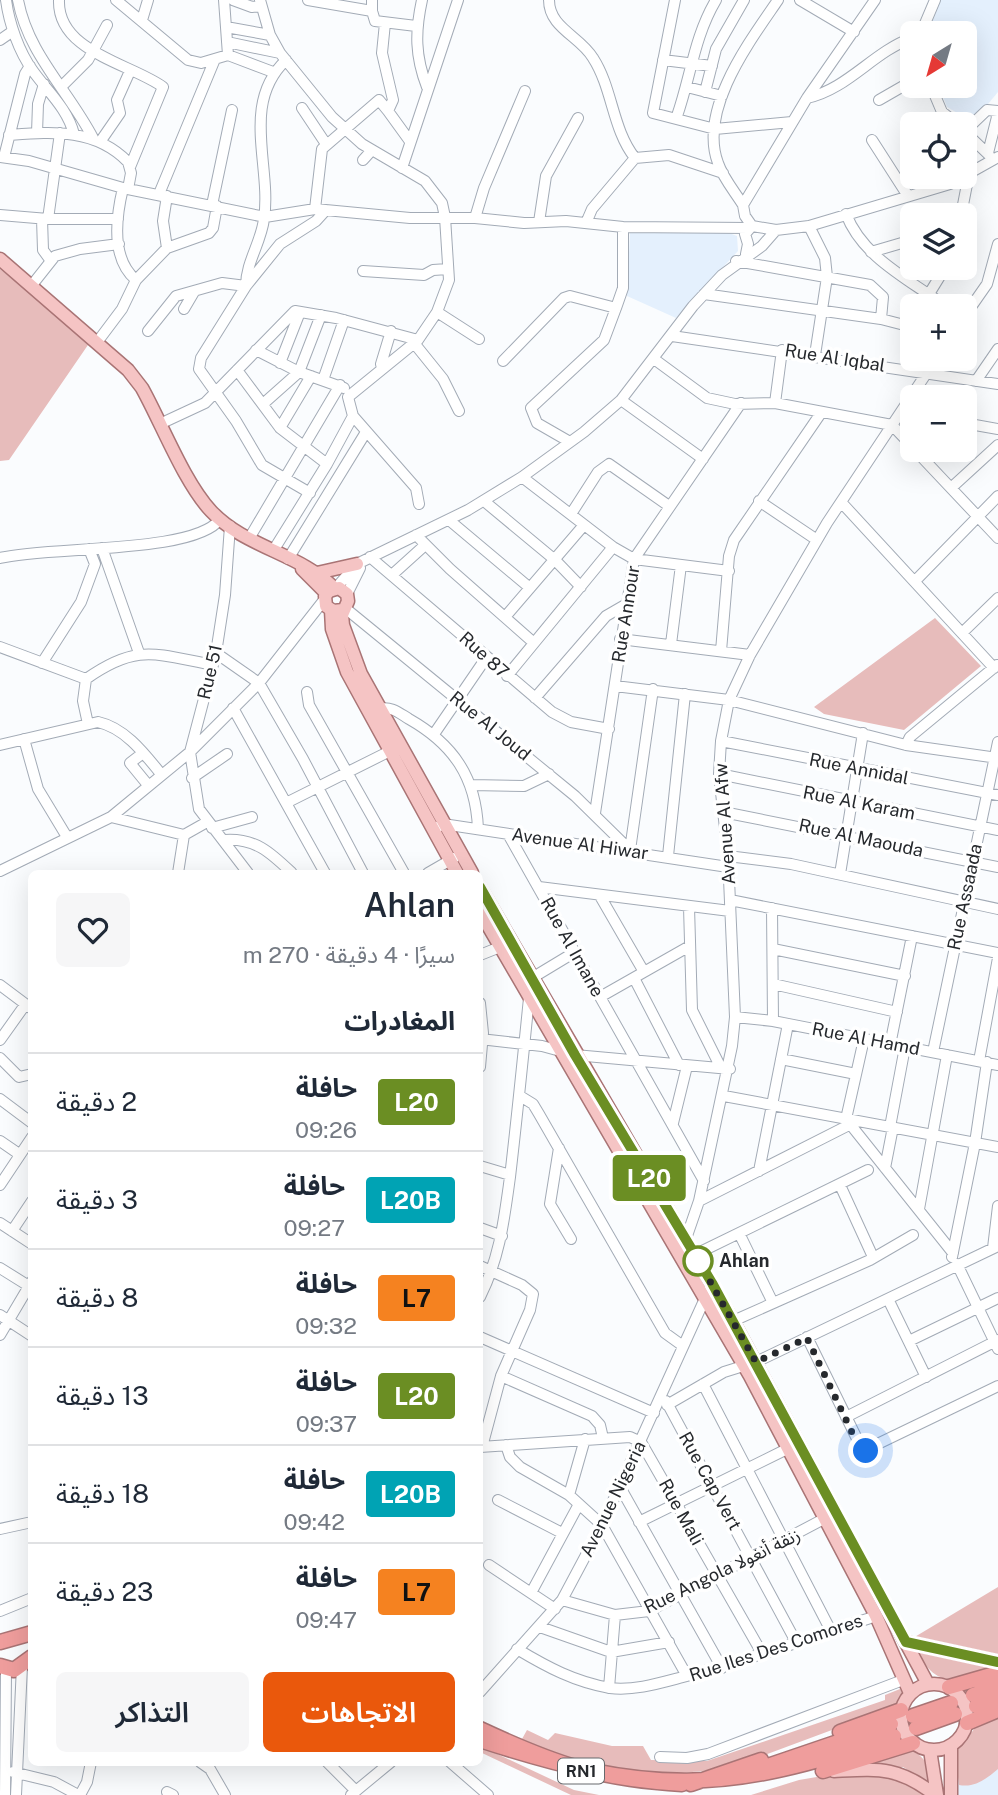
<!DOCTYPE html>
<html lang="ar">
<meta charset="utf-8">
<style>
body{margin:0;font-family:"Public Sans","Noto Sans Arabic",sans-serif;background:#f6f6f7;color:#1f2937;direction:rtl;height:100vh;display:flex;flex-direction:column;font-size:26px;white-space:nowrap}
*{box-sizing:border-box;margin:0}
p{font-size:23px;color:#747a83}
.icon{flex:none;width:38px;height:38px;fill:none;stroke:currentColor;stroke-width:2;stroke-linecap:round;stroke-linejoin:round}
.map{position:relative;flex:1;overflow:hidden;direction:ltr}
.sheet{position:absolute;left:28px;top:870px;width:455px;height:896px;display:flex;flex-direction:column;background:#fff;border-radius:10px;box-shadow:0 7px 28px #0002;direction:rtl}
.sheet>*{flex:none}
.badge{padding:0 14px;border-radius:5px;font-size:24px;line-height:46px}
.needle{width:46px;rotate:217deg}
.buttons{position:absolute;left:900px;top:21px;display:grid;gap:14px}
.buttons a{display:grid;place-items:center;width:77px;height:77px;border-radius:10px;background:#fff;box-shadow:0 7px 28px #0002;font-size:35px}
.you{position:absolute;width:35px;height:35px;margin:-18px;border:5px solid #fff;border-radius:50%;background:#1a73e8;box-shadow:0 0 0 10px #1a73e833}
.map>.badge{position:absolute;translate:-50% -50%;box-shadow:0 0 0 4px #fff}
h2{padding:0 28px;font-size:26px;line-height:63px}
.round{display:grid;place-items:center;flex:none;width:74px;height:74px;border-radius:10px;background:#f6f6f7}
.summary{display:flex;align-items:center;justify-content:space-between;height:119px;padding:0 28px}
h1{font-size:33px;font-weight:600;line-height:52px}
.cta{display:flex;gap:14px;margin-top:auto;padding:14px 28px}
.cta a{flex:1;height:80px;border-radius:10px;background:#ea580c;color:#fff;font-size:28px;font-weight:600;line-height:80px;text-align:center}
.cta a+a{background:#f6f6f7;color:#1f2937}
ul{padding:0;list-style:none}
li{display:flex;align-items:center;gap:21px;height:98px;padding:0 28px;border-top:2px solid #e0e1e3}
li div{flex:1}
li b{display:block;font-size:26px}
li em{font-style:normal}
li .badge{min-width:77px;font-weight:700;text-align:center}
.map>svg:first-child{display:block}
</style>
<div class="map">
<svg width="998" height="1795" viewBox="0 0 998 1795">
<rect width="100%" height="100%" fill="#fafcfe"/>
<path fill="#e4f0fd" d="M938,0H998V92L973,122L947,107L939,86H964V33H927Z
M630,232L729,233L737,236L738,251L676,318L627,296Z
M998,1742V1795H958L954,1769Z"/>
<path fill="#e7bcbb" d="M0,269L90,342L9,460L0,461Z
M935,618L981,666L904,730L824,714L814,707Z
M998,1587V1669C953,1683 931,1691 913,1638Z
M900,1689L903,1694L900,1702L883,1711L746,1762L712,1770L652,1776L578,1764L522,1739L527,1730L548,1740L555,1733L612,1746H643L651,1760L707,1761L885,1700V1695Z
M998,1715V1769C986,1779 975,1788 959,1785L955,1753L979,1723Z
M480,1746L574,1790L599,1795H571L480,1752Z
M911,1750C927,1758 929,1767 931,1784L903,1767H837Z
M852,1771L893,1772L932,1795H751L799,1780Z"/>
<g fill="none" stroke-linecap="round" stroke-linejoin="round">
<path stroke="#d0d2d4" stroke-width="14" stroke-dasharray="14 7" stroke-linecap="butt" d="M951,1703L973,1695
M894,1736L916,1728"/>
<g stroke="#a3abb6" stroke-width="12">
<path id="minor" d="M6,0C9,23 19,52 33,71C48,92 67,108 74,134
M18,0C28,54 68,90 93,138
M59,0C57,52 132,64 163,87L130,167
M116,0L188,60L201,63L228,55L273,72
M224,0L228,55
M233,0L252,7L261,6
M260,0L270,35L280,53L332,117L362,144L425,181L442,203L445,217L449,280L437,312L418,340L348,397L353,416L416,488L419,504
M308,0L372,11L375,21L416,26
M422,0C415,32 415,56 427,87
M549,0C549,28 580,36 593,58C613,89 612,129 635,158
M675,0L653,113L715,129L792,122
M800,0L854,32
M372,11V0
M142,20L148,0
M385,23L382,53L393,100L388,111L409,140
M226,27L270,35
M921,33L935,0
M0,40L13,31
M227,42L280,53
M286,60C240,104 272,166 264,219C261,243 246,262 246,286L201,358L199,369L236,421L262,465L310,493
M663,60L712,66
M62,86L88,60L107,25
M931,86L942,112L957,124
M687,87L722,96
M705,92L716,49L744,0
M807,98C848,89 873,52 912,38
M879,100L912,81
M302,108L326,144
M677,116C691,76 694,37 716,0
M964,131L989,155
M964,132L987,110L998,111
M37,133L38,104L44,84
M9,135C52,132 95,128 128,162L131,173L128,189
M872,140L908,196
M100,142L120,113L117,100L130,71
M988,153L998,113
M0,157L29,161L123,188L265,217L315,209L410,218H475L524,223L566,221L623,227L749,228
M4,157L25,74L30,66
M363,160L372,150
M402,168L458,0
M159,194L215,59
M212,205L232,110
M743,205C735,192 723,178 718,163C698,109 750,41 778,0
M315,209L322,149L379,100L388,111
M846,214C863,258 909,279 945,306
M0,215L48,219H118
M961,215L969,174
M475,218L484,188L525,91
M42,219L43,250L51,261
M48,219L60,133
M539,222L546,176L578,118
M586,223L592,209L635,158L669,155L723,173
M752,226L745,216L743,205L807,98L875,0
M809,226L825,258L827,277L815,355
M167,248L163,221L167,196
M871,252L912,240
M746,254L748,244L745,234L752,226L776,230L809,226L950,184L998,157
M736,261L870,285L883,297L881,319
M363,271L424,275L433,270L448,269
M136,280L167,248L209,233L213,228L217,206
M32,285L55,256L80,249L119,244
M704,294L881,319L912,327
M929,294L945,268
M184,309L194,292
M437,312L479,339
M964,317L987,284L998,244
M148,331L176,296L222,283L246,286L280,244L316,221L326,210
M672,336L998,384
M98,341L122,309L136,280C111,259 116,217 123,188
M414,343L443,379L459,411
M256,350L299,372L344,388
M654,359L707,398L735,404L775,403L892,425L912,446
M503,361L564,298L570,296L616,308L623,288V227
M280,363L300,312
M382,368L381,364L391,331
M237,370L280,428L327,464
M323,380L344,320
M976,381L998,349
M621,400L703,459
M775,403L782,350
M263,404L299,372L321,315
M162,423L205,403L295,311L336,318L418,340
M964,423L998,429
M280,428L311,376
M570,442L537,423L531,408L604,340L616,308
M915,450L998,538
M522,477L613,547L634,559L729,571
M951,488L998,445
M484,501L555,560L581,587
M759,501L817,540
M841,502L994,668
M571,514L598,472L609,464L669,506
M449,520L530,588
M230,526L225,595L216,653L190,752L199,809L248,873
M416,535L450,569L534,643
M250,537L340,385
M102,548L139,653
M273,551L327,464L353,416
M370,557L552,712L571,722L609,729
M0,558C45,546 196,554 220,519
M288,559L366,432
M393,574L424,546
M916,580L998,496
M336,588L357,564L468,510L522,477L584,432L621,400L693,306L722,275L762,246L776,230
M347,594L360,568
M345,608L575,796L630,850
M505,617L584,525
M962,633L998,598
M620,639L750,655
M671,644L681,565
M0,647L86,679
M721,651L729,556L734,540L821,413
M216,653L259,683L303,759L363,873
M42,663L81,602L95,564L89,549
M507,676L613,547
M615,686L729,700L906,745L998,758
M307,692L309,705L404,873
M535,698L606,616L625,605
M233,708L325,873
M379,709C392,706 399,713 409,719C453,744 476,777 478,829
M88,724L83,701L86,679C137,643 155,654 213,665
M434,734L486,658
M24,739L38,789L67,837
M721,741L998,795
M0,745L98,722C125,728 144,753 161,774
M906,745L910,737L997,665
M143,753L130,763L148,785
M719,774L998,830
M192,778L227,754
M471,785L524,786L549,774
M286,803L390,751
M723,812L998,867
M595,813L634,559L741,403
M111,817L184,835
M212,828L252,817
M433,830L443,824L728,867
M508,834L704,1181
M225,840C256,838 271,853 292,873
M630,850L653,689
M668,856L685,694
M728,856L791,864L998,909
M0,871L111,817L190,752L259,683L324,600
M178,873L184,835L207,822
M428,873L454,858
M840,874L863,733
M539,887L730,911
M600,896L644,972
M730,900L998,953
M689,907L692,1010L721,1068
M772,908L773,1021
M773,949L905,976
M480,955L500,947
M634,978L679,1065
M527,981L575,952
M773,984L897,1012
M0,985L32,1009
M600,997L688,947
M480,1003L483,1033L480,1067
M735,1017L773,1021L998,1065
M480,1039L542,1046L575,1055L730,1069
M864,1039L846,1119L953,1253
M0,1040L25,1005
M890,1045L912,936
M933,1052L998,742
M0,1058L19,1077L32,1074
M781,1059L856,1074
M979,1061L998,958
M520,1096L533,1104L539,1114L665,1333L683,1346
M724,1096L998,1147
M0,1099L32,1123
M673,1123L687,1066
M890,1127L905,1047
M0,1141L19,1154
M559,1148L550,1204L571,1239
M480,1166L510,1175
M885,1168L893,1127
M759,1171L788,1024
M0,1185L32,1137
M840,1185L873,1257
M699,1201L849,1125
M919,1209L947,1055
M0,1223L32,1244
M480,1228L502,1236
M12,1231L32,1201
M740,1235L773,1303
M993,1248L998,1206
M680,1256L699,1201L732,1046L735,1017L728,856L719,774L721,741L729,700L750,655L827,523L936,359
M690,1257L868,1170
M952,1257L975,1143L987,1062
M957,1264L998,1349
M480,1266L522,1285L533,1294L530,1310L501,1376L482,1447
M0,1268L32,1288
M480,1297C500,1257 504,1220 510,1177C517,1117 523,1058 529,998
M888,1299L926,1377
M0,1315L32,1336
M733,1321L870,1260L913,1235
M0,1335L32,1281
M480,1337L654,1413
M807,1337L863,1451L998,1386
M909,1341L998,1298
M501,1376L592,1416L600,1425L603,1438
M703,1384L831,1631
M666,1401L796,1642
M667,1405L724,1372L756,1362L998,1246
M846,1417L998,1340
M506,1445L510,1457L520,1467L569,1495L602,1525L687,1676
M480,1447L630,1437L641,1442L763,1655
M620,1487L722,1668
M569,1495L585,1439
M498,1500L562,1533
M639,1522L787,1449
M0,1529L32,1522
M489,1565L555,1609
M531,1593L579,1504
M562,1600L615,1615L649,1611L837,1512
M0,1611L32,1598
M540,1627L611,1652L669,1642
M517,1649C547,1667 575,1682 610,1688C634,1691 660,1683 683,1677C748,1660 811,1638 876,1616
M609,1688L615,1615
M480,1692L562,1600L602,1525L712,1283
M660,1757L687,1758L708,1754L903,1680
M200,1762L210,1769L225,1795
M327,1762L356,1791
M450,1762L488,1795
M13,1772L54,1782L78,1795
M167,1792L173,1795
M5,1795L6,1670
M16,1795L22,1666
M80,1795L87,1782L91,1762
M351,1795L391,1762"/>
</g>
<g stroke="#a97475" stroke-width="15">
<path id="major" d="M0,259L128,370L142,388C162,424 184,482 211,511C244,547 301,554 334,588
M302,569L326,593
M317,573L357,564
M331,610L332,629L347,672L457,873
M343,610L333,611L326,606L325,596L329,591L339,588L347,594L348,601L342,615L343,625L361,674L472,873
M480,887L733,1321L928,1684
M480,912L750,1376L876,1616L910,1693
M906,1642L998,1662
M901 1717a33 33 0 1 1 66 0a33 33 0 1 1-66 0Z
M930,1750L937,1795
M834,1771C878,1769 898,1766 935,1795
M951,1795V1746"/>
</g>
<g stroke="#a97475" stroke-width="17">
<path id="highway" d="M0,1642L32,1633
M0,1666L14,1670L32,1657
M949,1687L998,1673
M973,1695L998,1686
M976,1706L998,1698
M913,1716L951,1703
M967,1723L998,1710
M916,1728L955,1714
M480,1729C555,1764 598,1779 682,1784
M840,1732L901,1710
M480,1740C648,1795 726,1795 894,1736
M753,1771L891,1724
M823,1771L913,1743
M691,1784L761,1760"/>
</g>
<use href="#minor" stroke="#fff" stroke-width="10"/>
<use href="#major" stroke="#f5c4c4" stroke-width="12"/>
<use href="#highway" stroke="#ef9d9c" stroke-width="14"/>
</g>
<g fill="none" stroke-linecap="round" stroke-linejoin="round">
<g stroke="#fff" stroke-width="16">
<path id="line" d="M480,887L575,1055L712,1283L906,1642L998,1662"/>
</g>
<use href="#line" stroke="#6b8e23" stroke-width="10"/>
<path stroke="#26292d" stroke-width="7" stroke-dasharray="0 12.6" d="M698,1261L695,1255L756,1362L807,1338L858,1445L866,1451"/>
</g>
<circle fill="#fff" stroke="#6b8e23" stroke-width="3.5" cx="698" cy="1261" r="14"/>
<g text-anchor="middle" stroke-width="7" stroke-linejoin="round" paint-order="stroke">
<rect fill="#fff" stroke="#67696c" stroke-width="2" x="558" y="1758.5" width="46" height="25" rx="5"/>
<g font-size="16" font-weight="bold" fill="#26292d">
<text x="581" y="1777">RN1</text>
</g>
<g font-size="18" fill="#26292d" stroke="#fff">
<text transform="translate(835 358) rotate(9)" y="6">Rue Al Iqbal</text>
<text transform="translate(626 614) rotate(-81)" y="6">Rue Annour</text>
<text transform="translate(484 655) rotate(42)" y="6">Rue 87</text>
<text transform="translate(210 672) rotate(-77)" y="6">Rue 51</text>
<text transform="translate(490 726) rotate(39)" y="6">Rue Al Joud</text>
<text transform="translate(859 769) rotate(11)" y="6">Rue Annidal</text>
<text transform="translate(859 803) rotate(11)" y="6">Rue Al Karam</text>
<text transform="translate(725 824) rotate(-94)" y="6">Avenue Al Afw</text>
<text transform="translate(861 838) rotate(12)" y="6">Rue Al Maouda</text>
<text transform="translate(580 844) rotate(8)" y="6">Avenue Al Hiwar</text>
<text transform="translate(965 897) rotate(-78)" y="6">Rue Assaada</text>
<text transform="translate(572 947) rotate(61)" y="6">Rue Al Imane</text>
<text transform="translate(866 1039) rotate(11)" y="6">Rue Al Hamd</text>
<text transform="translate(710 1481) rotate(61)" y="6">Rue Cap Vert</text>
<text transform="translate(613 1499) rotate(-64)" y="6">Avenue Nigeria</text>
<text transform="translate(681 1512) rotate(61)" y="6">Rue Mali</text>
<text transform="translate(722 1571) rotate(-26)" y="6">Rue Angola زنقة أنغولا</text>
<text transform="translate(776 1648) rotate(-18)" y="6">Rue Iles Des Comores</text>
</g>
<g font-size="18" font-weight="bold" fill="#26292d" stroke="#fff" text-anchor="start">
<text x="719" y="1267">Ahlan</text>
</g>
</g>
</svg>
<div class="buttons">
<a><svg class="needle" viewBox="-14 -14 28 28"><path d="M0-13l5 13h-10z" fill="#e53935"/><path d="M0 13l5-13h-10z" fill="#747a83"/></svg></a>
<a><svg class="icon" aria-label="locate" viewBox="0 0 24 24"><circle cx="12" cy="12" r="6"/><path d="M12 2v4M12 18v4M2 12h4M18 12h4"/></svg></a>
<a><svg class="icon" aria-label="layers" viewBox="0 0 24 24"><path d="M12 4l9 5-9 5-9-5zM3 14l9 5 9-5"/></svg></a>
<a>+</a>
<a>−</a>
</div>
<div class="you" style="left:866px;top:1451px"></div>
<b class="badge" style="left:649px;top:1178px;background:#6b8e23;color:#fff">L20</b>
<section class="sheet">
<div class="summary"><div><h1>Ahlan</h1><p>سيرًا · 4 دقيقة · 270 m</p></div><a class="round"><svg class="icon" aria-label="heart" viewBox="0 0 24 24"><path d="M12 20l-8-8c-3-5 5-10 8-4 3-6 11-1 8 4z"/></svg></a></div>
<h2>المغادرات</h2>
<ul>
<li><span class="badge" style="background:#6b8e23;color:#fff">L20</span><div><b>حافلة</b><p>09:26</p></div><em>2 دقيقة</em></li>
<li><span class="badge" style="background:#00a3b4;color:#fff">L20B</span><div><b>حافلة</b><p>09:27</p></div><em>3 دقيقة</em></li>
<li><span class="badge" style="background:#f58220;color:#111">L7</span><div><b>حافلة</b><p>09:32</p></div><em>8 دقيقة</em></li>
<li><span class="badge" style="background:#6b8e23;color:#fff">L20</span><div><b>حافلة</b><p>09:37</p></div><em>13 دقيقة</em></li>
<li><span class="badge" style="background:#00a3b4;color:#fff">L20B</span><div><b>حافلة</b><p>09:42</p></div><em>18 دقيقة</em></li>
<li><span class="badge" style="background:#f58220;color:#111">L7</span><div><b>حافلة</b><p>09:47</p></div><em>23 دقيقة</em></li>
</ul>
<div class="cta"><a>الاتجاهات</a><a>التذاكر</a></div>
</section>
</div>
